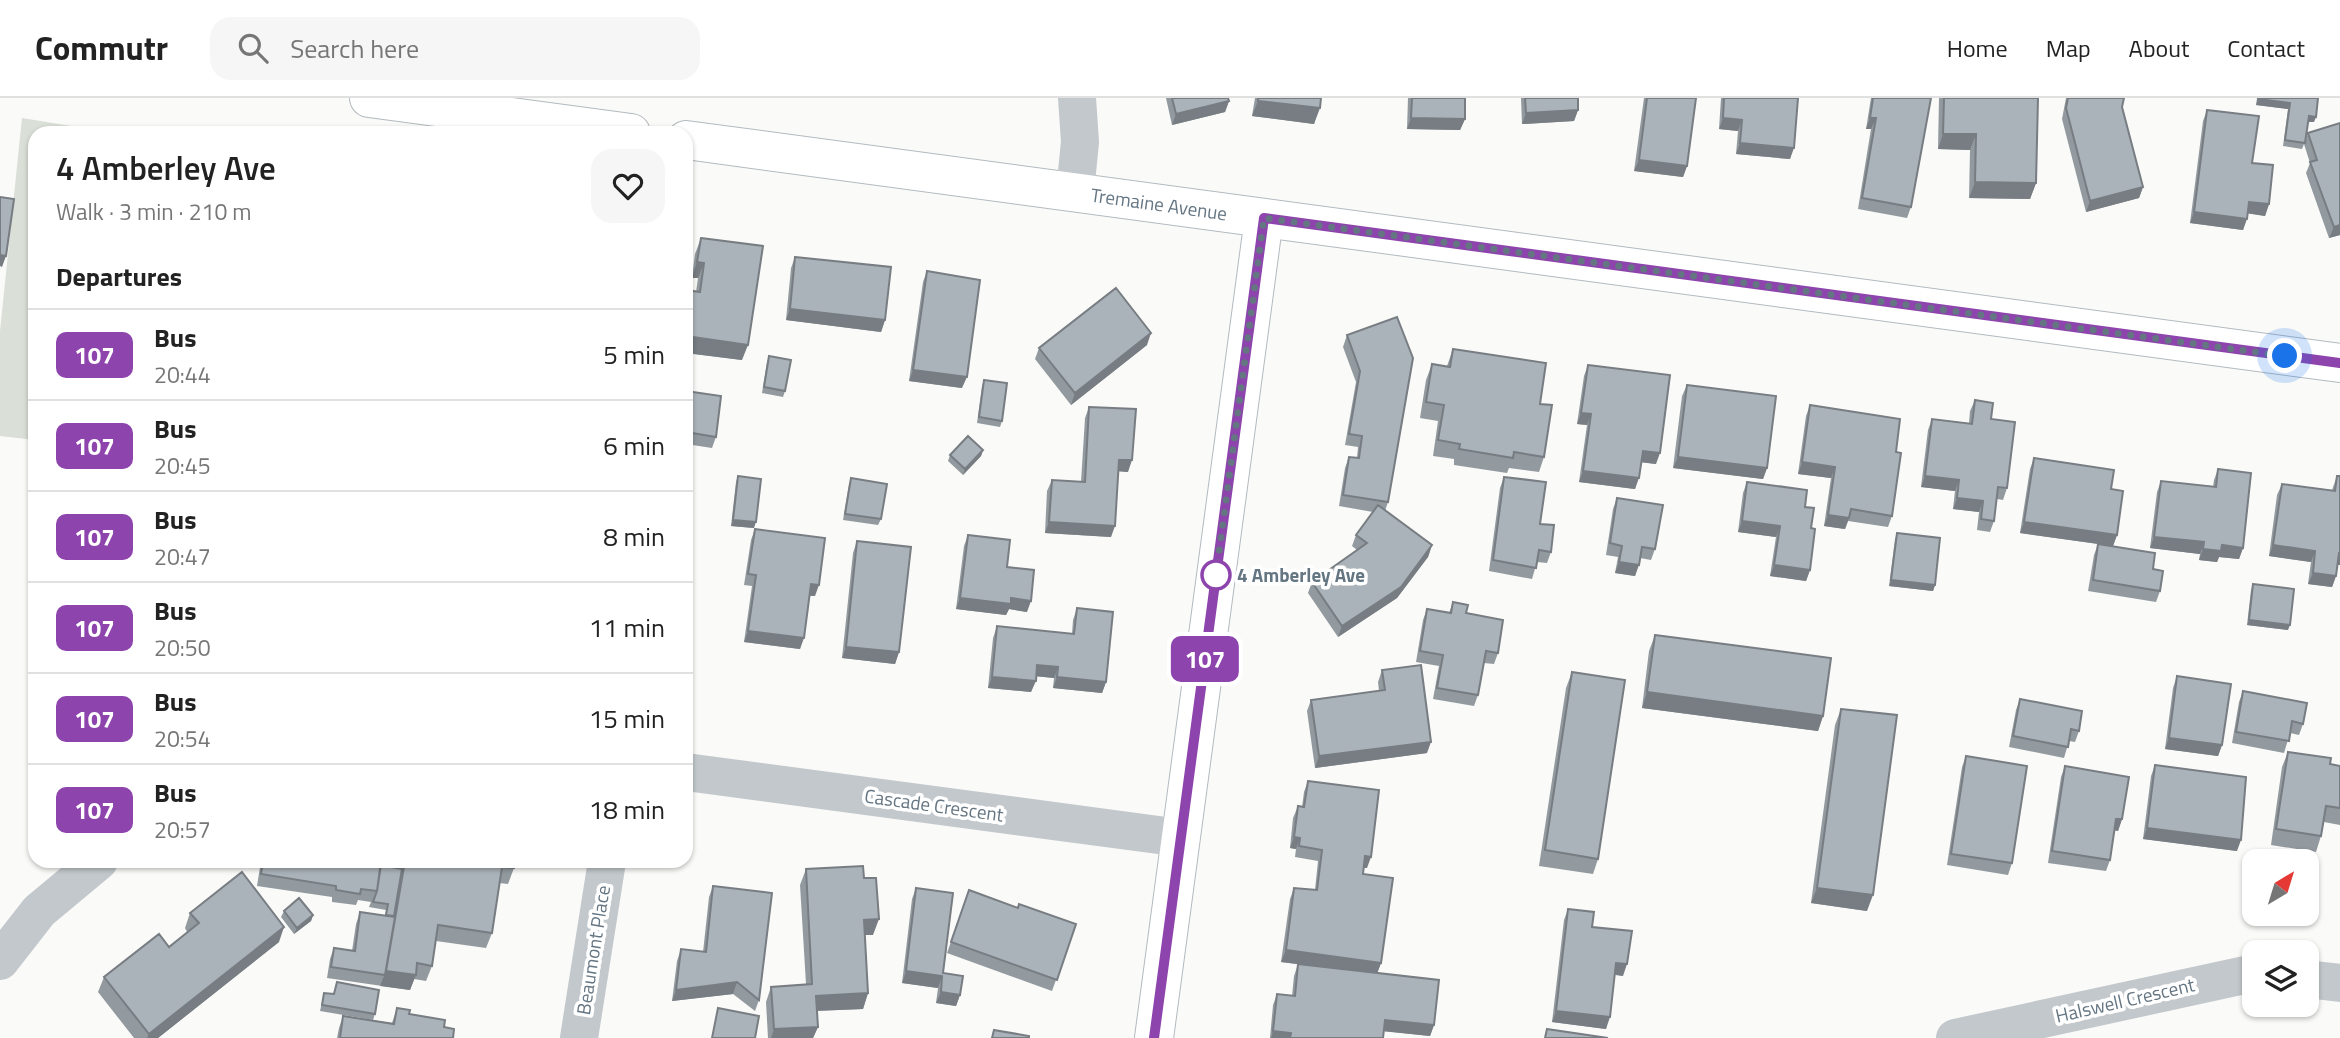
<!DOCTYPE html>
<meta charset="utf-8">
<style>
body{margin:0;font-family:"Titillium Web",sans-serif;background:#f6f6f6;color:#222;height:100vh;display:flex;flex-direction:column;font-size:26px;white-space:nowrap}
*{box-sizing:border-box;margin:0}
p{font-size:23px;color:#767676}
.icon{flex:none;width:38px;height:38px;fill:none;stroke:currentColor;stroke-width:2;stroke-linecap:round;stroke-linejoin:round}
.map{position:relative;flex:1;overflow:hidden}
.sheet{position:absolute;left:28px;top:28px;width:665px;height:742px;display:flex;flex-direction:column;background:#fff;border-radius:21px;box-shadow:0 2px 5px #0004}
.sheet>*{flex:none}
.badge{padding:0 14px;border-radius:10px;font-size:24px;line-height:46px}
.needle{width:46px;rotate:38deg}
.tools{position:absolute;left:2242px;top:751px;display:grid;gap:14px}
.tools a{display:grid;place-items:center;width:77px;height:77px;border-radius:14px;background:#fff;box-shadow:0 2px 5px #0004;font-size:35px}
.you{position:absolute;width:35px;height:35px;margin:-18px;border:5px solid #fff;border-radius:50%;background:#1a73e8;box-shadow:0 0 0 10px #1a73e833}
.map>.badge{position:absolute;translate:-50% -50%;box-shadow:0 0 0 4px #fff}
h2{padding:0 28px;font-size:26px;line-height:63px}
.round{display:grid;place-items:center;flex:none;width:74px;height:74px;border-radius:21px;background:#f6f6f6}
.summary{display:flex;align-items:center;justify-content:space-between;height:119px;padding:0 28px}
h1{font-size:33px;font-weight:600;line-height:52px}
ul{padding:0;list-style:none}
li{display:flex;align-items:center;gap:21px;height:91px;padding:0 28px;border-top:2px solid #e0e0e0}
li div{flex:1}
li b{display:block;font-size:26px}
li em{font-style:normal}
li .badge{min-width:77px;font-weight:700;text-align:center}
header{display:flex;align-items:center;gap:42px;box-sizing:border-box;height:98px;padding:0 35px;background:#fff;border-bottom:2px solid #e0e0e0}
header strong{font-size:33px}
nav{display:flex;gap:38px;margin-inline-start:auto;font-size:24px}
.search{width:490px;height:63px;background:#f6f6f6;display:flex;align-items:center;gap:18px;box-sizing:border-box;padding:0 24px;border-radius:21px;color:#767676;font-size:26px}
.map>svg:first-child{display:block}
</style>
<header>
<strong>Commutr</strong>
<div class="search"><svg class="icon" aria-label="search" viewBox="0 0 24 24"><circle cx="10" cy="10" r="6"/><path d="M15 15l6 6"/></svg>Search here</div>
<nav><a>Home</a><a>Map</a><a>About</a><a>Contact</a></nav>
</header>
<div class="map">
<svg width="2340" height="940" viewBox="0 0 2340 940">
<rect width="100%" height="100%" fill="#fafaf8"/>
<path fill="#dadfd7" d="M22,20L114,35H35V342L0,338V233Z"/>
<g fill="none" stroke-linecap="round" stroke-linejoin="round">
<g stroke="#b3babf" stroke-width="40">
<path id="secondary" d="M369,0L631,35
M686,42L2340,265
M1154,940L1264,120"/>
</g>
<path stroke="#c3c8cc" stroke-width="38" d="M1075,94L1080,44L1077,0
M686,674L1181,740
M0,863L39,813L99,763
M2306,881L2340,885
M579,940L607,763
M1955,940L2254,875"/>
<use href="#secondary" stroke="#fff" stroke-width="38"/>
</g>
<path fill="#929a9f" d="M1166,0H1228L1229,3L1225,14L1172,27Z
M1255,0H1321L1314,26L1252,18Z
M1408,0H1465V21L1460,32L1407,31Z
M1521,0H1578V12L1574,23L1522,26Z
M1644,0H1696L1687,68L1683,79L1634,73Z
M1721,0H1798L1790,61L1736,56L1738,33L1719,31Z
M1871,0H1931L1911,109L1907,120L1858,111L1871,31H1866Z
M1939,0H2038L2036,85L2030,101L1969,100L1970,52L1938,51Z
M2066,0H2124L2122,9L2143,89L2139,100L2086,114L2062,21Z
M2257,0H2318L2314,24H2308L2305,45L2308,35L2340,137L2329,140L2306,75L2310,65L2304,46L2302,51L2283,48L2288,11L2256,7Z
M2207,12L2269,106L2265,118L2248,115L2243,132L2190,125L2203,23Z
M701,140L742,262L686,255V192L696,194L698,180H692L695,156Z
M795,159L885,222L881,234L786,222L791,170Z
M927,173L962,290L909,283L923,184Z
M1397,219L1388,404L1385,413L1432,447L1428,459L1397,500L1338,539L1308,495L1312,484L1357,452L1352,448L1356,437L1373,414L1339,408L1345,370L1349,359L1357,360L1358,349L1345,347L1356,284L1343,249L1347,237Z
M1147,247L1071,307L1035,261L1039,250Z
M1453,251L1540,306L1544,359L1539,374L1509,370L1507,375L1454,367V361L1433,358L1438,323L1420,320L1426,282L1432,266L1447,268Z
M769,258L785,293L783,299L762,295L767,264Z
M1588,267L1656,366L1641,364L1635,391L1579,384L1587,327L1577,326L1584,278Z
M984,282L1002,323L1000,329L977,325L982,288Z
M1687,287L1767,370L1763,381L1673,370L1682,298Z
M686,293L716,339L712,350L686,346Z
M1975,302L1991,321L2007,390L2003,402L1997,401L1994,423L1990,434L1977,432L1979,414L1953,411L1955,393L1921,389L1928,332L1932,321L1969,325L1970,313Z
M1810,307L1896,354L1892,418L1888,429L1848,423L1845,431L1824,428L1831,380L1798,376L1806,318Z
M1089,309L1128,374L1118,373L1111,439L1045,435L1047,393L1052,382L1081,384L1085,320Z
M983,352L981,358L963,377L948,363L950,357Z
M2034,360L2111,391L2117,437L2113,448L2020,435L2030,371Z
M2218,371L2243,450L2239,461L2219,459L2217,464L2199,462L2200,456L2150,450L2157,394L2161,383L2213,389L2214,382Z
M738,378L754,430L731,428L736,384Z
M2337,378H2340V467H2337L2336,478L2332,489L2308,486L2311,464L2269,458L2277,397L2282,386L2332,392Z
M1504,379L1540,426L1551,454L1547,465L1537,464L1532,481L1489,473L1500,390Z
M851,380L881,421L878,427L843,422L849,386Z
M1747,384L1805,409L1811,430L1810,472L1806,483L1770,478L1776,439L1738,434L1743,395Z
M1617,400L1655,451L1651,462L1640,460L1635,478L1615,475L1618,459L1606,457L1613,411Z
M755,431L815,498H809L800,551L744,544L752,488L744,487L751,442Z
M1897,435L1935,487L1933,493L1889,488L1895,441Z
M968,437L1007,469L1027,514L1009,511L1006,517L956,511L964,448Z
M857,443L899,554L895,566L842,560L853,455Z
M2098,446L2153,471L2160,493L2156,504L2088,493L2094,457Z
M2253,486L2288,532L2247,527L2251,492Z
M1453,504L1466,515L1498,555L1494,566L1484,565L1478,597L1474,608L1433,601L1439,568L1416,564L1423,522L1427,511L1449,515Z
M1077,510L1106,584L1102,595L1053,590L1054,580L1036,578L1031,594L988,590L993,540L997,528L1072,536L1073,522Z
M1655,537L1823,618L1818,633L1642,610L1649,553Z
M1382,572L1427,655L1315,670L1307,613L1311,602L1379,593L1378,584Z
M1572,574L1598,761L1593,776L1539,768L1566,590Z
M2177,578L2222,647L2218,658L2165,651L2173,590Z
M2243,593L2303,626L2299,637L2290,635L2284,655L2232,645L2239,604Z
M2020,601L2079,633L2075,644L2069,643L2064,660L2009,649L2016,612Z
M1841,611L1867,813L1811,805L1835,627Z
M2288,654L2330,666L2340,668V727L2324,724L2321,738L2316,754L2271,747L2282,669Z
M1966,658L2012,765L2008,777L1947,767L1962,669Z
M2155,667L2237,753L2143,741L2151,678Z
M2065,668L2122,721L2118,733L2115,732L2110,762L2106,773L2048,765L2061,679Z
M1308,683L1367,770H1364L1363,776L1381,865L1377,875L1434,927L1430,938L1384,933L1383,940H1270L1273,907L1277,896L1292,898L1294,878L1298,866L1329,870L1281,864L1290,801L1294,790L1315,792L1318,763L1295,759L1296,751L1290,750L1293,720L1298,708L1302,709L1304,694Z
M261,763H381V767L402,771L405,763L441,766V763H515L514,770L508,786L499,785L492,835L486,850L436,843L432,868L426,883L414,881L410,892L327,880L330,861L334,850L352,853L356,826L360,814L385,818L386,812L369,809L371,804L358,802L356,807L332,804V799L257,788Z
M806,771L864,780L873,837H865L868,895L863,911L817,913L818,929L813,940H768L766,904L771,889L806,886L800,787Z
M713,788L759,902L755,913L733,896L672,903L677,863L681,851L703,854L709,799Z
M916,790L943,875L960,897L956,908L936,905L938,890L902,885L912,801Z
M969,792L1018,810L1076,826L1052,893L947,855Z
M1568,811L1592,829L1623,878L1615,877L1606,931L1552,924L1564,822Z
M284,813L313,817L311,823L294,836L281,819Z
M190,815L279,844L158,940H134L98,894L104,879L169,849L187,834L185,830Z
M337,884L375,916L373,922L320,913L324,895L333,896Z
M397,910L409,916L444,929L453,940H337L339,930L343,918L392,925Z"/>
<path fill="#777d82" d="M2258,1L2290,5L2288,11L2256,7Z
M1229,3L1225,14L1172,27L1176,16Z
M1258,3L1320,10L1314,26L1252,18Z
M1578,12L1574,23L1522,26L1526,15Z
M2309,18L2316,19L2314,24H2307Z
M1411,20L1465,21L1460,32L1407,31Z
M1723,20L1742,22L1738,33L1719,31Z
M1870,20H1876L1871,31H1866Z
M1943,36H1976L1970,52L1938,51Z
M1740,45L1794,50L1790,61L1736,56Z
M1639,62L1687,68L1683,79L1634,73Z
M1975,84L2036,85L2030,101L1969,100Z
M2143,89L2139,100L2086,114L2090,103Z
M2249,104L2269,106L2265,118L2245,115Z
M2194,114L2247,121L2243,132L2190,125Z
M2340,127V137L2329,140L2334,129Z
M0,157L6,158L2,169L0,168Z
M697,164L704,165L698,180H692Z
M790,211L885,222L881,234L786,222Z
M1151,235L1147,247L1071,307L1075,295Z
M686,238L748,247L742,262L686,255Z
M913,272L967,279L962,290L909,283Z
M1581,315L1591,316L1587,327L1577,326Z
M983,352L981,358L963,377L965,371Z
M1643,353L1660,355L1656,366L1639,364Z
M1678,359L1767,370L1763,381L1673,370Z
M1119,362H1132L1128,374L1115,373Z
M1802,364L1835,369L1831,380L1798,376Z
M1583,373L1639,380L1635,391L1579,384Z
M1925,378L1959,382L1955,393L1921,389Z
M1957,400L1983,403L1979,414L1953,411Z
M1828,417L1849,420L1845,431L1824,428Z
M733,422L756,424L754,430L731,428Z
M1742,423L1780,428L1776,439L1738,434Z
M1049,424L1115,428L1111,439L1045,435Z
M2024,424L2117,437L2113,448L2020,435Z
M2154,439L2204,444L2200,456L2150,450Z
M1432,447L1428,459L1397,500L1338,539L1342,528Z
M2222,447L2243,450L2239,461L2219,459L2217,464L2199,462L2203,451Z
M2273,447L2315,453L2311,464L2269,458Z
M2339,455H2340V467L2334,466Z
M1619,464L1639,467L1635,478L1615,475Z
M1774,467L1810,472L1806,483L1770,478Z
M2313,475L2336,478L2332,489L2308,486Z
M1891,482L1935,487L1933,493L1889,488Z
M811,486L819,487L815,498L807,497Z
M960,500H1011L1031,503L1027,514L1009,511L1006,517L956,511Z
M2249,522L2290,527L2288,532L2247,527Z
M748,533L804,540L800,551L744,544Z
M846,549L899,554L895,566L842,560Z
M1037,567L1058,569L1054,580L1033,578Z
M992,579L1036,583L1031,594L988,590Z
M1057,579L1106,584L1102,595L1053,590Z
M1647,594L1823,618L1818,633L1642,610Z
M2169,640L2222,647L2218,658L2165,651Z
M1431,644L1427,655L1315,670L1319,658Z
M2116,721H2122L2118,733L2112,732Z
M2147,730L2241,742L2237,753L2143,741Z
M1294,739L1300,740L1296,751L1290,750Z
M1365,758L1371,759L1367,770H1361Z
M1817,790L1873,797L1867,813L1811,805Z
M313,817L311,823L294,836L297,830Z
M879,821L873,837H858L864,822Z
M284,829L279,844L158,940H147L149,936Z
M1286,852L1381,865L1377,876L1281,864Z
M1616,865L1627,866L1623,878L1612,876Z
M386,873L416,877L410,892L380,888Z
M906,873L942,878L938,890L902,885Z
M737,884L733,896L672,903L676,892Z
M941,894L960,897L956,908L936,905Z
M868,895L863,911L810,913L816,898Z
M1556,913L1610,919L1606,931L1552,924Z
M1385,922L1434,927L1430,938L1381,933Z
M818,929L813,940H771L774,931Z
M1273,933L1291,935L1289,940H1271Z"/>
<path fill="#aab3b9" stroke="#777d82" stroke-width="2" d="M1172,0H1228L1229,3L1176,16Z
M1258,0H1321L1320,10L1258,3Z
M1412,0H1465V21L1411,20Z
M1525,0H1578V12L1526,15Z
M1647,0H1696L1687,68L1639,62Z
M1724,0H1798L1794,50L1740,45L1742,22L1723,20Z
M1873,0H1931L1911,109L1862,100L1876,20H1870Z
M1944,0H2038L2036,85L1975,84L1976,36H1943Z
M2068,0H2124L2122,9L2143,89L2090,103L2066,10Z
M2258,0H2318L2316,19L2309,18L2305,45L2285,42L2290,5L2258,1Z
M2207,12L2259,18L2252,65L2273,67L2269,106L2249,104L2247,121L2194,114Z
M2340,25V127L2334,129L2310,64L2317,62L2308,35Z
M0,99L14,101L6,158L0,157Z
M701,140L763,148L748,247L686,238V192L700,194L704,165L697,164Z
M795,159L891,169L885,222L790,211Z
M927,173L980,182L967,279L913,272Z
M1116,190L1151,235L1075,295L1039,250Z
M1397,219L1413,260L1388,404L1343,397L1349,359L1359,360L1362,338L1349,336L1360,273L1347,237Z
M1453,251L1546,265L1540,306L1552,307L1544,359L1514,354L1513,360L1459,351L1460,346L1438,342L1444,307L1426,304L1432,266L1450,269Z
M769,258L791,262L785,293L764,289Z
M1588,267L1670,277L1660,355L1643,353L1639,380L1583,373L1591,316L1581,315Z
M984,282L1007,285L1002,323L979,319Z
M1687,287L1776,298L1767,370L1678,359Z
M686,293L721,298L716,339L686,334Z
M1975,302L1993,305L1991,321L2015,324L2007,390L1998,389L1994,423L1981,421L1983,403L1957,400L1959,382L1925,378L1932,321L1972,326Z
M1810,307L1900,321L1896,354L1901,355L1892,418L1851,411L1849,420L1828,417L1835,369L1802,364Z
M1089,309L1136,311L1132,362H1119L1115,428L1049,424L1052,382L1085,384Z
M968,338L983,352L965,371L950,357Z
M2034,360L2114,372L2111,391L2123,393L2117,437L2024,424Z
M2218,371L2251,375L2243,450L2222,447L2221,453L2203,451L2204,444L2154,439L2161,383L2216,389Z
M738,378L761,381L756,424L733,422Z
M2337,378H2340V455H2339L2336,478L2313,475L2315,453L2273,447L2282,386L2335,393Z
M1504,379L1546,384L1540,426L1554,427L1551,454L1539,452L1536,470L1493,462Z
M851,380L887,386L881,421L845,416Z
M1747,384L1807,392L1805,409L1814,410L1811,430L1815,431L1810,472L1774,467L1780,428L1742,423Z
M1617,400L1663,407L1655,451L1642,449L1639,467L1619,464L1622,448L1610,445Z
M1378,407L1432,447L1401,489L1342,528L1312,484L1367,445L1356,437Z
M755,431L825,440L819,487L811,486L804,540L748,533L756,477L748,476Z
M1897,435L1940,440L1935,487L1891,482Z
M968,437L1010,442L1007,469L1034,472L1031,503L1011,500V506L960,500Z
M857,443L911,449L899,554L846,549Z
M2098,446L2155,455L2153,471L2163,473L2160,493L2093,482Z
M2253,486L2294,491L2290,527L2249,522Z
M1453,504L1468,507L1466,515L1503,522L1498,555L1486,553L1478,597L1437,590L1443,557L1420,553L1427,511L1451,515Z
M1077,510L1113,514L1106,584L1057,579L1058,569L1037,567L1036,583L992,579L997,528L1074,536Z
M1655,537L1831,560L1823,618L1647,594Z
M1421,567L1431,644L1319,658L1311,602L1385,592L1382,572Z
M1572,574L1625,582L1598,761L1545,752Z
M2177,578L2231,586L2222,647L2169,640Z
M2243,593L2307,605L2303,626L2292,623L2289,643L2236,634Z
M2020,601L2082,613L2079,633L2071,631L2068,649L2013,638Z
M1841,611L1897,617L1873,797L1817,790Z
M2288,654L2331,660L2330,666L2340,668V710L2326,708L2321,738L2276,731Z
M1966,658L2027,668L2012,765L1951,756Z
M2155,667L2246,679L2241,742L2147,730Z
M2065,668L2129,679L2122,721H2116L2110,762L2052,753Z
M1308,683L1379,692L1371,759L1365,758L1363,776L1393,780L1381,865L1286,852L1294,790L1317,792L1322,752L1299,748L1300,740L1294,739L1298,708L1304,709Z
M263,763H381L377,793L361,791L360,796L336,792V788L261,776Z
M405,763H420L444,766L445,763H515L514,770L502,769L492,835L438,827L432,868L417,865L416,877L386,873Z
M381,767L402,771L394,818L386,817L388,806L373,804L377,793Z
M863,768L864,780H876L879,821L864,822L868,895L816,898L818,929L774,931L771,889L812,886L806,771Z
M242,774L284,829L149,936L104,879L159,836L169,849L199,825L190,815Z
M713,788L772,795L759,902L737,884L676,892L681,851L706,854Z
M916,790L953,795L943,875L963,878L960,897L941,894L942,878L906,873Z
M969,792L1018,810L1019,806L1076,826L1057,882L951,844Z
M299,800L313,817L297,830L284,813Z
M1568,811L1594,814L1592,829L1632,833L1627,866L1616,865L1610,919L1556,913Z
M360,814L395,819L385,877L331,869L334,850L355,853Z
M1298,866L1439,882L1434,927L1385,922L1383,940H1290L1291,935L1273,933L1277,896L1295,898Z
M337,884L379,892L375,916L322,907L324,895L334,896Z
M397,910L410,912L409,916L445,922L444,929L454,931L453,940H340L343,918L394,926Z
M718,910L759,918L755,940H712Z
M1547,931L1608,940H1545Z
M994,932L1029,938V940H992Z"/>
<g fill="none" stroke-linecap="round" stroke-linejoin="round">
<g stroke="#fff" stroke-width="16">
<path id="line" d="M1154,940L1264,120L2340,265"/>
</g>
<use href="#line" stroke="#8e44ad" stroke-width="10"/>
<path stroke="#657683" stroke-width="7" stroke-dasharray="0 12.6" d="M1216,477L1264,120L2285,258"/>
</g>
<circle fill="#fff" stroke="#8e44ad" stroke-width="3.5" cx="1216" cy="477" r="14"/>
<g text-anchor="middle" stroke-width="7" stroke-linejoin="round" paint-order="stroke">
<g font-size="19" fill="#657683" stroke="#fff">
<text transform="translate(1159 106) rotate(8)" y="7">Tremaine Avenue</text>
<text transform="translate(934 707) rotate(8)" y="7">Cascade Crescent</text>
<text transform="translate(593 852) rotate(-81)" y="7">Beaumont Place</text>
<text transform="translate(2125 902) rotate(-13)" y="7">Halswell Crescent</text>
</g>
<g font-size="19" font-weight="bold" fill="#657683" stroke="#fff" text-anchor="start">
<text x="1237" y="484">4 Amberley Ave</text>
</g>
</g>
</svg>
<div class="tools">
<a><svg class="needle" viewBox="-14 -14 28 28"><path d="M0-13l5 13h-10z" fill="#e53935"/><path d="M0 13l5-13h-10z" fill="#767676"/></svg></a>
<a><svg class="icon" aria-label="layers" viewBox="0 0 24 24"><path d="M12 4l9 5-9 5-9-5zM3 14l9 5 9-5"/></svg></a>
</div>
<div class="you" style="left:2285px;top:258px"></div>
<b class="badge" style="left:1205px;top:561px;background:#8e44ad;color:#fff">107</b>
<section class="sheet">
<div class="summary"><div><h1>4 Amberley Ave</h1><p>Walk · 3 min · 210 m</p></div><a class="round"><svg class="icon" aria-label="heart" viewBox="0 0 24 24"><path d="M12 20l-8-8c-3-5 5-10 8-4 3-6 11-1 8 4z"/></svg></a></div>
<h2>Departures</h2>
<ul>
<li><span class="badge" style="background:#8e44ad;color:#fff">107</span><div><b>Bus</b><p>20:44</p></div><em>5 min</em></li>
<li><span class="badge" style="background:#8e44ad;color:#fff">107</span><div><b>Bus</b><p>20:45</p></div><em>6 min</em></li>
<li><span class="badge" style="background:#8e44ad;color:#fff">107</span><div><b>Bus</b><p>20:47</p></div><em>8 min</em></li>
<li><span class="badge" style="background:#8e44ad;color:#fff">107</span><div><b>Bus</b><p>20:50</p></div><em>11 min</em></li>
<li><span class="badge" style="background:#8e44ad;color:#fff">107</span><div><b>Bus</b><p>20:54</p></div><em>15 min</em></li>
<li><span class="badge" style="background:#8e44ad;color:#fff">107</span><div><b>Bus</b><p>20:57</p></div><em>18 min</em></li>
</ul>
</section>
</div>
